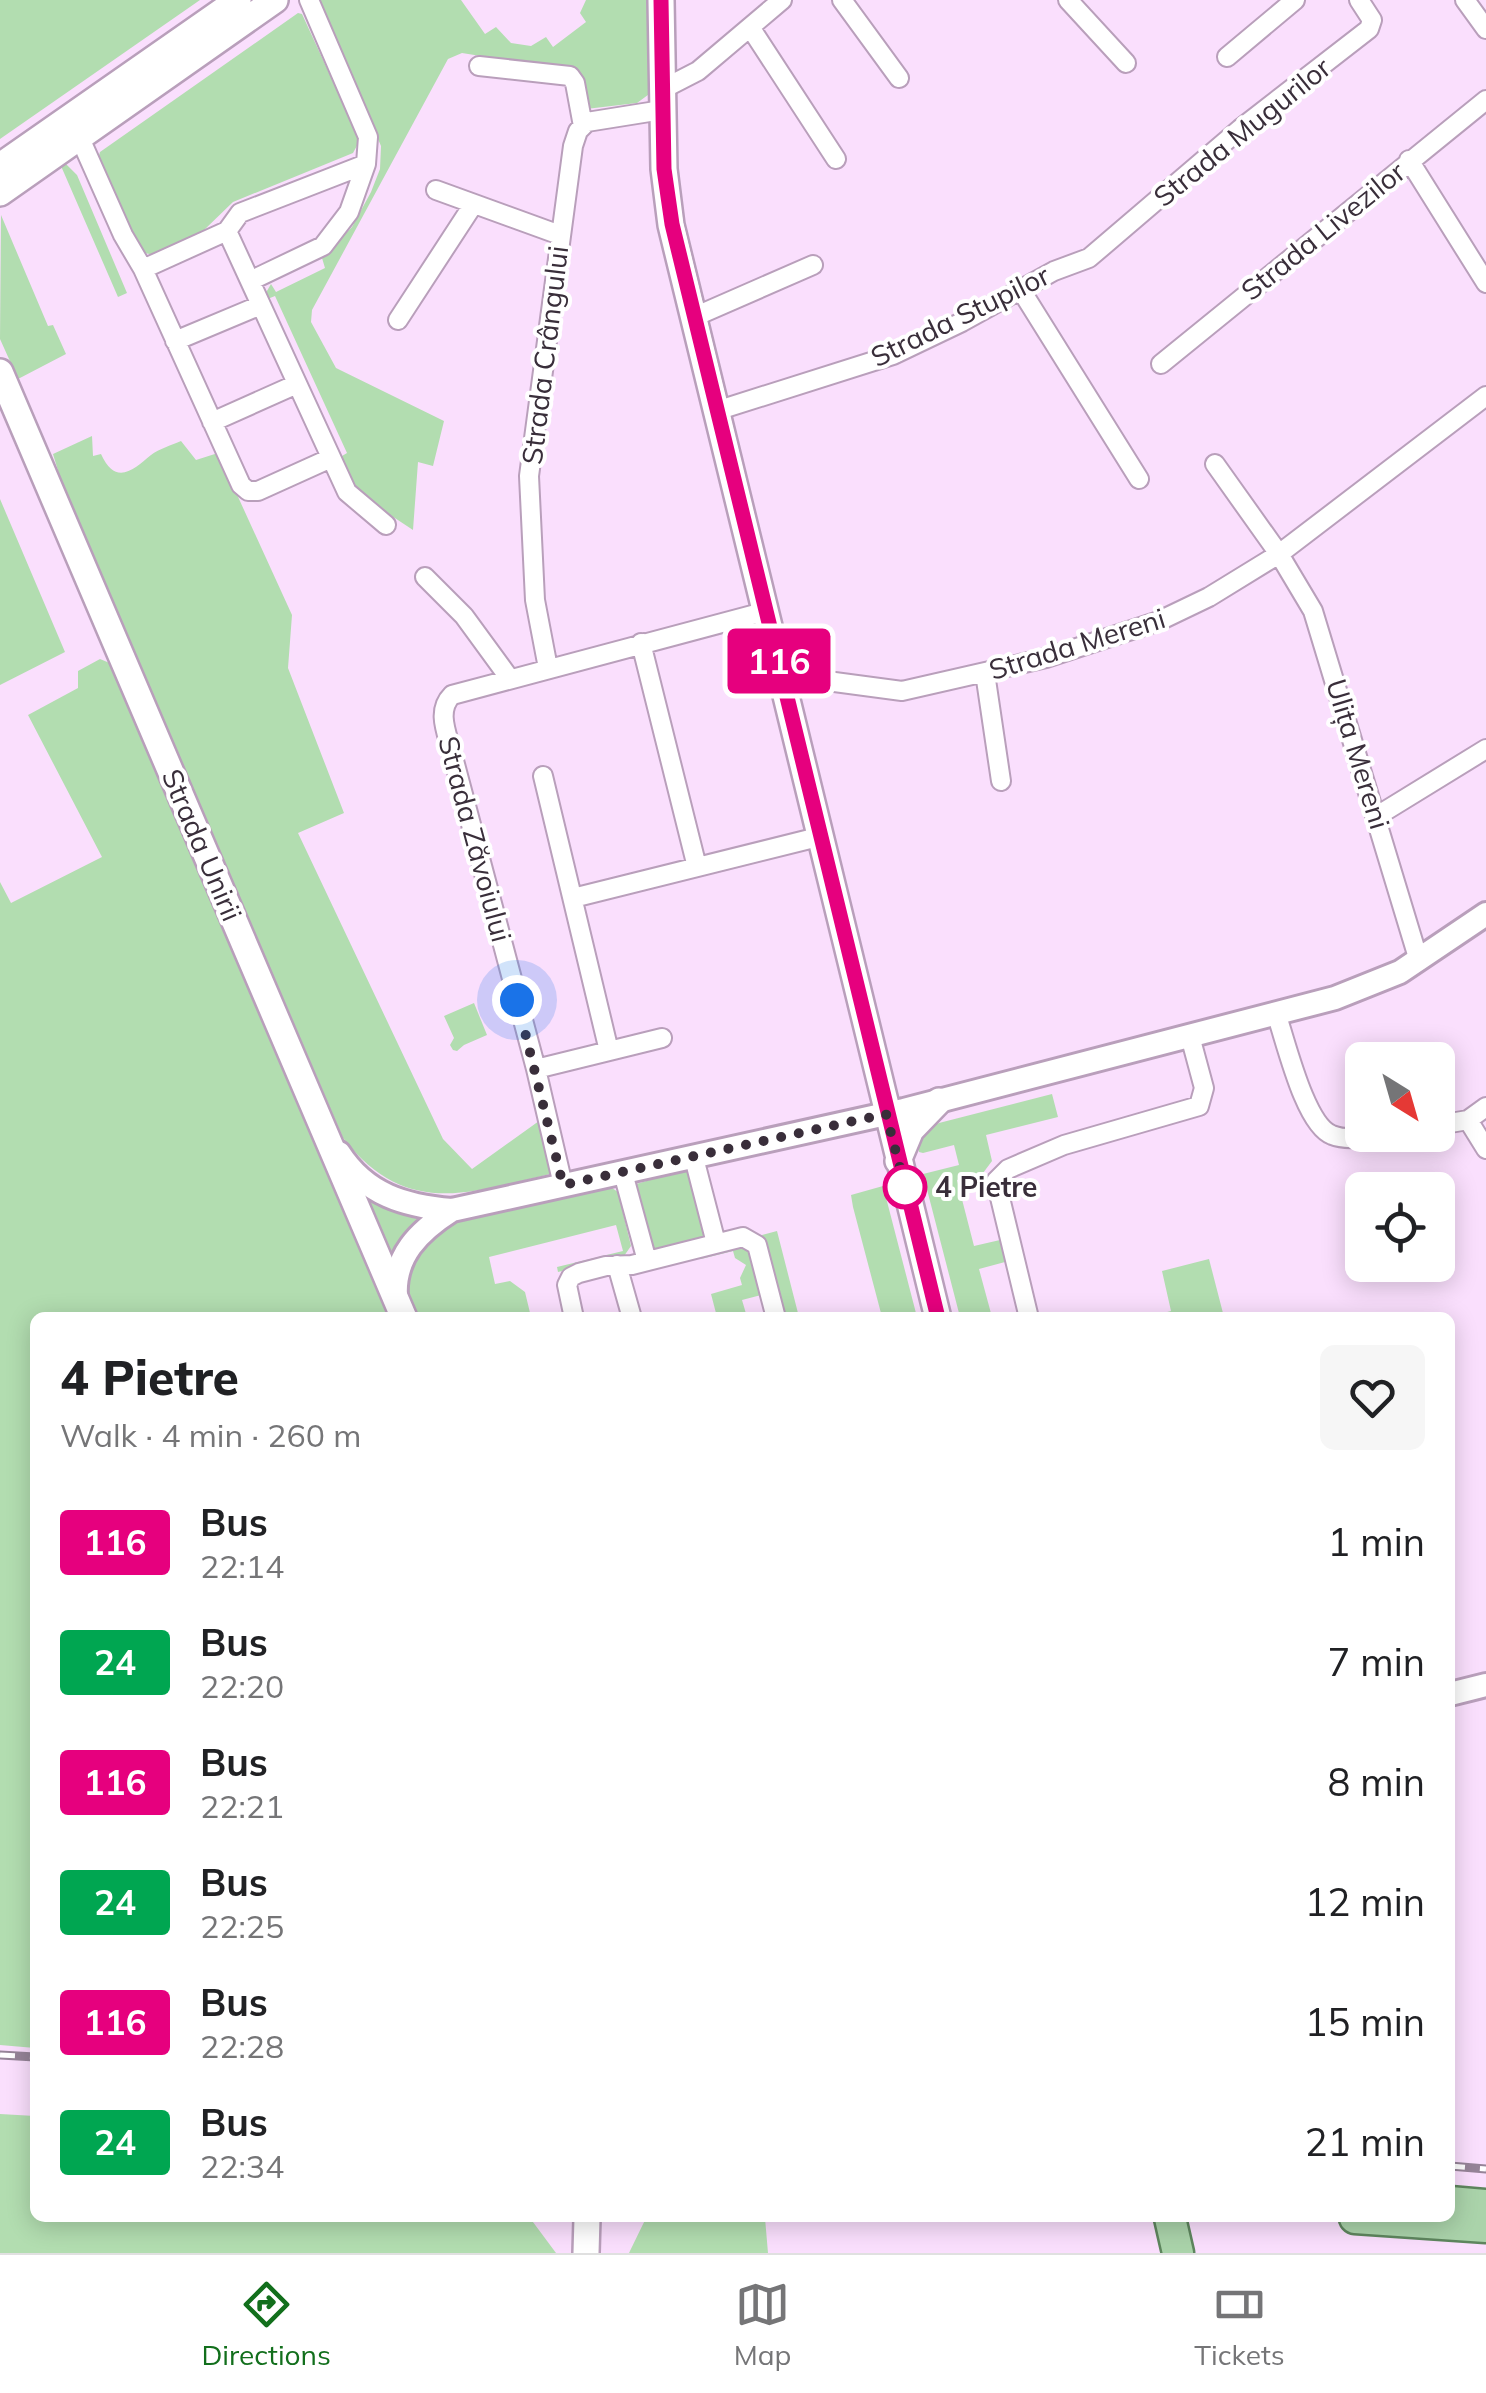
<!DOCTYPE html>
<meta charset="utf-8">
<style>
body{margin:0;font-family:Mulish,sans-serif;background:#f6f6f6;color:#202124;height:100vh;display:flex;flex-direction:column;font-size:38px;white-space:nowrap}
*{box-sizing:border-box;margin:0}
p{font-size:32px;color:#757577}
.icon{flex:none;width:55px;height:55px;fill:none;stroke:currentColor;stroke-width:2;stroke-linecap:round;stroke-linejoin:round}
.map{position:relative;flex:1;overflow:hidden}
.sheet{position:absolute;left:30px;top:1312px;width:1425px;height:910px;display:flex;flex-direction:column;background:#fff;border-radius:15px;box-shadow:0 5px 25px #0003}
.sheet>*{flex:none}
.badge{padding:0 20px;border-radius:8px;font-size:35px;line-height:65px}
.needle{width:65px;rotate:143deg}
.tools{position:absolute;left:1345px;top:1042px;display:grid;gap:20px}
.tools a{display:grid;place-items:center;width:110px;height:110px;border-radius:15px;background:#fff;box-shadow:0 5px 25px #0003;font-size:50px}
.you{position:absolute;width:50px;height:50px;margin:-25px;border:8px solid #fff;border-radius:50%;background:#1a73e8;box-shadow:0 0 0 15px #1a73e833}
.map>.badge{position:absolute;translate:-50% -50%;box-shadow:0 0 0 5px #fff}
.round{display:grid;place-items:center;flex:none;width:105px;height:105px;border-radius:15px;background:#f6f6f6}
.overview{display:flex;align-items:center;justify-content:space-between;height:170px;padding:0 30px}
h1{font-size:48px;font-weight:800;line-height:75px}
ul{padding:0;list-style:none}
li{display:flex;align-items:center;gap:30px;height:120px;padding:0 30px}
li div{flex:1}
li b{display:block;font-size:38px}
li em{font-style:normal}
li .badge{min-width:110px;font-weight:700;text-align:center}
.menu{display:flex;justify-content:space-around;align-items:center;height:140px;border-top:2px solid #e0e0e0;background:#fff;font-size:28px;color:#757577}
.menu a{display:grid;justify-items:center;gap:5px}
.menu .on{color:#126f1c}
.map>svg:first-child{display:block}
</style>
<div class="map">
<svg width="1486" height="2253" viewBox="0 0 1486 2253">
<rect width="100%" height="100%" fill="#fadffd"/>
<path fill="#b2ddb0" d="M0,0H200L0,139Z
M319,0H461L485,34L496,27L511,43L531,46L546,37L553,47L586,22L580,13L586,0H649L652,92L637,103L586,109L572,71L462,53L448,59L312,310L311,322L336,368L444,421L433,466L418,462L413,530L357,493L337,459L347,453L275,296L265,300L264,296L271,284L276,292L325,268L322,258L352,227L371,192L380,169L381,146Z
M298,13L302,14L358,136L359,142L353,153L233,202L202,232L155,255L144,253L128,230L98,159L100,152Z
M65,163L77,175L127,293L118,297L61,166Z
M1,215L48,326L53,325L66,354L18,379L0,339Z
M92,436L93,456L101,454C116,487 134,469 151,455C159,449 172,445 181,441L196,460L218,453L292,615L288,668L344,813L298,833L443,1139L472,1169L539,1121L550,1174C466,1194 405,1217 343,1138L62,484L53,454Z
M0,499L65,652L0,685Z
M100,659L112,664L392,1317L35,1318V2048L0,2045V882L11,903L102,857L28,715L78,688V671Z
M474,1003L487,1035L464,1045L457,1051L453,1050L450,1045L454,1038L444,1016Z
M1052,1094L1058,1117L986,1135L992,1161L983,1173L957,1180L974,1246L1000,1240L1005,1262L979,1269L992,1317H960L923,1174L959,1165L954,1145L923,1153L919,1152L918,1145L926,1131L939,1123Z
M686,1169L690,1170L709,1238L652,1253L633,1185Z
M883,1186L917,1317H882L853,1207L851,1195Z
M612,1188L618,1192L631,1246L624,1256L558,1272L557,1267L623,1251L616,1225L489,1257L495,1284L510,1281L525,1292L531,1317H417L408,1289V1277L424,1247L448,1224Z
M370,1200L420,1220L395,1256L391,1257L367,1202Z
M777,1231L799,1317H783L762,1235Z
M747,1241L765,1294L742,1300L747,1317H717L711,1294L742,1285L740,1278L746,1265L735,1258L733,1251L701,1259L699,1251Z
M1209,1259L1224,1317H1148L1171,1311L1162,1271Z
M0,2114L35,2116V2218H530L556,2253H0Z
M646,2218H765L768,2253H629Z"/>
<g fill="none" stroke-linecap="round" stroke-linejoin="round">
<g stroke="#b99fbb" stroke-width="22">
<path id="minor" d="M842,0L899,78
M1068,0L1126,63
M1465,0L1486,29
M750,27L836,159
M1227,57L1295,0
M479,66L570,76L575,83L583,126
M663,89L698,71L782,0
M79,136L123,235L143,269L227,231
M1409,160L1486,283
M366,164L240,213L227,231L347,492L386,525
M436,190L560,235
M143,269L241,485L248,491H258L331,458
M250,281L323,246L349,212L366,164L368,137L309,0
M1021,290L1139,479
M694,317L813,265
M398,320L473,205
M175,341L261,305
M1161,364L1486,100
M716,411L893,355L962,322L1054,271L1089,258L1240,129L1369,29L1372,20L1359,0
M212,422L297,384
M1215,464L1279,554L1313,611L1419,961
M425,577L464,616L510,679
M641,643L697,867
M548,668L535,600L529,476L573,146L578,131L587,122L662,110
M985,673L1001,781
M782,675L902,691L1046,658L1159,621L1209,597L1279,554L1486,396
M543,776L609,1051
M1377,816L1486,749
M573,898L822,836
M1276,1013C1286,1042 1305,1125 1332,1135C1347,1141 1365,1137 1380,1135
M536,1069L662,1038
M1486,1107L1468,1120L1486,1149
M1438,1125L1468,1120
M694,1158L716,1243
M623,1173L647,1261
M563,1185L536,1069L452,753C447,733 436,711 452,695L767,611
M617,1265L632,1318
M574,1318L567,1285L571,1277L579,1273L606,1266L632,1265L743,1237L757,1245L776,1318
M1029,1318L996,1181L1008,1169L1064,1145L1199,1106L1204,1088L1190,1036"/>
</g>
<g stroke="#b99fbb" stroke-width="28">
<path id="tertiary" d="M339,1153C366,1195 405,1206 452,1210L904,1110L1335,998L1400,972L1486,914
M396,1298C393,1256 419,1231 452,1210
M1450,1694L1486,1685"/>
</g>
<g stroke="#b99fbb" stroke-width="30">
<path id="secondary" d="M661,0L664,169L671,225L938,1318
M0,166L238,0
M0,193L275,0
M0,372L404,1318
M898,1161L911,1130L939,1101
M586,2253L587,2218"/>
</g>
<g stroke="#5e865e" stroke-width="35">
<path id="primary" d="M1450,2202L1486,2205
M1170,2218L1178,2253
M1355,2218L1486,2227"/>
</g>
<use href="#minor" stroke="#fff" stroke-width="18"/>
<use href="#tertiary" stroke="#fff" stroke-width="22"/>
<use href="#secondary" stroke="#fff" stroke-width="25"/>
<use href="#primary" stroke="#aad3aa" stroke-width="30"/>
<g stroke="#968498" stroke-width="9">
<path id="rail" d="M0,2055L35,2057
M1450,2166L1486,2169"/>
</g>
<use href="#rail" stroke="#fff" stroke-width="5" stroke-dasharray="15" stroke-linecap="butt"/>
</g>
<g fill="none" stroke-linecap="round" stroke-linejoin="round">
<g stroke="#fff" stroke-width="22">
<path id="line" d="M661,0L664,169L672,224L938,1318"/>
</g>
<use href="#line" stroke="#e6007e" stroke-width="15"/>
<path stroke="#392e3a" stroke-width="10" stroke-dasharray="0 18" d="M517,1000L563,1185L886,1114L905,1187"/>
</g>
<circle fill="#fff" stroke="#e6007e" stroke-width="5" cx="905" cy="1187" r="20"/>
<g text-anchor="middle" stroke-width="8" stroke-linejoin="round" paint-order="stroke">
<g font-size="28" fill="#392e3a" stroke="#fff">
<text transform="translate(1242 132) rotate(-39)" y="10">Strada Mugurilor</text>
<text transform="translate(1323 231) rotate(-39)" y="10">Strada Livezilor</text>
<text transform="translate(960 316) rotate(-26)" y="10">Strada Stupilor</text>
<text transform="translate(545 355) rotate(-83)" y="10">Strada Crângului</text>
<text transform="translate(1077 644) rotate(-17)" y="10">Strada Mereni</text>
<text transform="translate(1358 754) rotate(73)" y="10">Ulița Mereni</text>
<text transform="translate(475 839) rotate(75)" y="10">Strada Zăvoiului</text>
<text transform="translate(202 845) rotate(67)" y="10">Strada Unirii</text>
</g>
<g font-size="28" font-weight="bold" fill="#392e3a" stroke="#fff" text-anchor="start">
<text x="935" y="1197">4 Pietre</text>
</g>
</g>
</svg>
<div class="tools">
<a><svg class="needle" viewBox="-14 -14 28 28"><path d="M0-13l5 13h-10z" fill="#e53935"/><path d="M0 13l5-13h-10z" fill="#757577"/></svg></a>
<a><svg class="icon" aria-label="locate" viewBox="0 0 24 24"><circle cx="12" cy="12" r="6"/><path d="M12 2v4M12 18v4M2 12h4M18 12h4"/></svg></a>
</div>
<div class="you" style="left:517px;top:1000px"></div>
<b class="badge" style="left:779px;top:661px;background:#e6007e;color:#fff">116</b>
<section class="sheet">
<div class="overview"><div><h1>4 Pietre</h1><p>Walk · 4 min · 260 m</p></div><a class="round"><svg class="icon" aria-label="heart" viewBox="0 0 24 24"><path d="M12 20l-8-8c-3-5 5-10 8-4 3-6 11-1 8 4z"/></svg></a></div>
<ul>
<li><span class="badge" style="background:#e6007e;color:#fff">116</span><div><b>Bus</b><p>22:14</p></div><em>1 min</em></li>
<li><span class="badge" style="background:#00a651;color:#fff">24</span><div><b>Bus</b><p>22:20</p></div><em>7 min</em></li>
<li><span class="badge" style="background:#e6007e;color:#fff">116</span><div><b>Bus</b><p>22:21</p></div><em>8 min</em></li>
<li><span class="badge" style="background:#00a651;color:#fff">24</span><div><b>Bus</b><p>22:25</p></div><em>12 min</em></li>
<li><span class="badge" style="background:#e6007e;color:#fff">116</span><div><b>Bus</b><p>22:28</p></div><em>15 min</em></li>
<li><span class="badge" style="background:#00a651;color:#fff">24</span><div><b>Bus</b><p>22:34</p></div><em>21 min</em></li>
</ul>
</section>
</div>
<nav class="menu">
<a class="on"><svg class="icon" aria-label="directions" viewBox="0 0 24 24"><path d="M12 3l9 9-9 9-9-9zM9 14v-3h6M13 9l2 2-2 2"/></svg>Directions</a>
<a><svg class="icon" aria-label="map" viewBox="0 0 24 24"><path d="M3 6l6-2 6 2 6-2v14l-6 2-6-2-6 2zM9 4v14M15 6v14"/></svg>Map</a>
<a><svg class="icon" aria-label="tickets" viewBox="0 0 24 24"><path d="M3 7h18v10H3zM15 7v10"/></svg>Tickets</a>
</nav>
